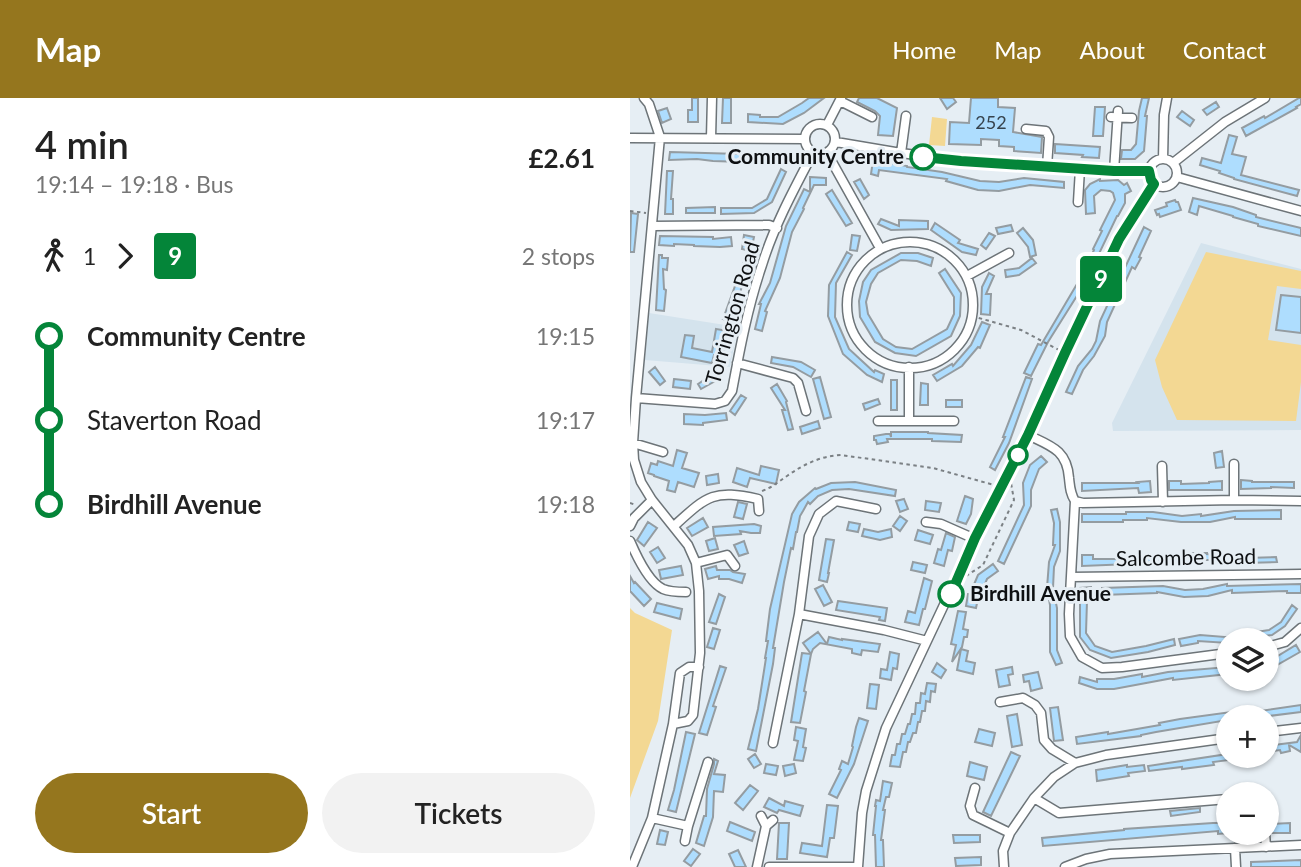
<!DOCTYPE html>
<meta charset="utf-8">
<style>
body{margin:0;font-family:Lato,sans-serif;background:#f2f2f2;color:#222;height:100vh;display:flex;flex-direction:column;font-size:26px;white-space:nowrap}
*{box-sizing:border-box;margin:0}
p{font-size:23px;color:#767676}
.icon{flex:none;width:38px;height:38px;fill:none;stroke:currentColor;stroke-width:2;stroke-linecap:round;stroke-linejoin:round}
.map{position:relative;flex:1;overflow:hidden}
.side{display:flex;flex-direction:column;background:#fff;width:630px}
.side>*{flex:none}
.badge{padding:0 14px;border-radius:5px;font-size:24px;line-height:46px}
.buttons{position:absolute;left:586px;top:530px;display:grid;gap:14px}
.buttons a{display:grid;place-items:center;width:63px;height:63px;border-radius:50%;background:#fff;box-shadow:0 2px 5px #0004;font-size:35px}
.map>.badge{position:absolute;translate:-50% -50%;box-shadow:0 0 0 4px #fff}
.legs{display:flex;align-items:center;gap:10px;height:77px;padding:0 35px;font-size:23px}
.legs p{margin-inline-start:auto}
.head{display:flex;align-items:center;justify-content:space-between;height:119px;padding:0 35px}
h1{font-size:38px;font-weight:600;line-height:52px}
.primary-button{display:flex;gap:14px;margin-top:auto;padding:14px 35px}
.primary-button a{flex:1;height:80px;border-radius:42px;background:#95761e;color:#fff;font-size:28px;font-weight:600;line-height:80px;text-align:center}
.primary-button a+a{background:#f2f2f2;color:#222}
ul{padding:0 35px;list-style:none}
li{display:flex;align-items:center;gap:24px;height:84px;font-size:26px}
li i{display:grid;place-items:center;width:10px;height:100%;margin:0 9px;background:currentColor}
li i::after{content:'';width:18px;height:18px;margin:-9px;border:5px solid;border-radius:50%;background:#fff}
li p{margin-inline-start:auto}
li:first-child i{background:linear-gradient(#0000 50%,currentColor 0)}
li:last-child i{background:linear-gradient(currentColor 50%,#0000 0)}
header{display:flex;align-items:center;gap:42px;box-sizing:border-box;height:98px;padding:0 35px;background:#95761e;color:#fff}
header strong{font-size:33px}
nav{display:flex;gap:38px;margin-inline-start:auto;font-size:24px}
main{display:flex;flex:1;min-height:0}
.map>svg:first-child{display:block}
</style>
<header>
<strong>Map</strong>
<nav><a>Home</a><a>Map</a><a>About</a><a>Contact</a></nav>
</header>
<main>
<section class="side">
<div class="head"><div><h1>4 min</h1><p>19:14 – 19:18 · Bus</p></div><b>£2.61</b></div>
<div class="legs"><svg class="icon" aria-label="walk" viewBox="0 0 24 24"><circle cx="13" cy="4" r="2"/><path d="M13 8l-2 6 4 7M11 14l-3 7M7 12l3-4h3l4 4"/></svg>1<svg class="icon" aria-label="forward" viewBox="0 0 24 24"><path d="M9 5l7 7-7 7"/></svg><b class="badge" style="background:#048539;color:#fff">9</b><p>2 stops</p></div>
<ul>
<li><i style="color:#048539"></i><b>Community Centre</b><p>19:15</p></li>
<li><i style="color:#048539"></i><span>Staverton Road</span><p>19:17</p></li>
<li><i style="color:#048539"></i><b>Birdhill Avenue</b><p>19:18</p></li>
</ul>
<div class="primary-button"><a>Start</a><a>Tickets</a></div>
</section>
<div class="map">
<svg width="671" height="769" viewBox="0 0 671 769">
<rect width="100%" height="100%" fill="#e6eef4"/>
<path fill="#d4e3ed" d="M571,145L671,171V332L483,333L482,325Z
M19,215L108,229L100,269L15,262Z"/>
<path fill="#f3d893" d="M302,19L317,21L315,48L299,47Z
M576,154L671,173V191L647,188L638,242L671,247V284L666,323L547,322L532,289L525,262Z
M0,510L5,515L42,532L28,623L0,700Z"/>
<path fill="#aeddfe" stroke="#949ca1" stroke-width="2" d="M62,0H68V24H58V12H62Z
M93,0H101V25H92Z
M179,0H194L174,15L153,26L118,24V16L130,17V19H148L172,5Z
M229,0H247L267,10L263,38L248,37L250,18L245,13L227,4Z
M310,0H323L326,4L317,11Z
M341,0H368V9L385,10L383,34L412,39L411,55L384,53V49L369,48V42L351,41V47L319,46L320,24L339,25Z
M512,0H519L515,18H517L514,53L505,61H491L492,52H501L506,46L509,13Z
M669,0H671V6L666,9L667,10L616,38L612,30L634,18L635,20Z
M586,4L589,9L577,17L573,12Z
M465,9H475L473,38H463Z
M37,10L41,21L32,25L28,13Z
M552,13L564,22L560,28L547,19Z
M599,37L607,39L602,56L616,59L611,77L669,92L667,98L604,81V80L589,75L590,73L570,67L572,60L591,65Z
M425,46L470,49L469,60L452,59L453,57L425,55Z
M40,54L110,56L126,54H143V62H131V61L113,64L83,63L67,61L39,62Z
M243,62L277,68V69L312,74L350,83L369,84L394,80L434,84V90L400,87L369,93L348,92L316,83L317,81L249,72L248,78L241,76Z
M151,71L156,74L142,104L124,115L91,116V110H122L137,101Z
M37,73H43L41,101H43V116H35Z
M180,79L196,80V87H184L173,110L174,111L162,134L150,180L135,213L137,214L132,233L125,231L131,206H129L140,185L156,128L174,91L180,94Z
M230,81L239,97L234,101L224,84Z
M470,81V83L488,82L494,87L497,85L501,93L495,96V105L488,118H487L455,185L418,244L401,278L394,275L408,246L411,247L447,186H448L464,152L463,151L472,133L470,132L485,102L483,95L480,93L471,92L464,98L465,115L456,116L455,92L460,86Z
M202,92L222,125L216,128L196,96Z
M563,100L603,109L626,117V119L671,130V138L628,128V126L603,119V118L569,108L567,117L559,114Z
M545,102L546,104H548L551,112L530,119L529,116L527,117L525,112L537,108L536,105Z
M85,109V115H56V110Z
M1,115L8,116L4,154H0Z
M251,121L269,128V122L298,123V131L261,132L248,126Z
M305,125L330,142L328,145L348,151L346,157L332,154L301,132Z
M381,127L383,133L368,136L366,130Z
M514,129L521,133L509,159L511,160L505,171L502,169L477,224L475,238L464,258L453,272L442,296L436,294L448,268L462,251L466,243L470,223Z
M393,130L403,142L406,157L400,159L398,149L387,135Z
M359,135L365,138L356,151L351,147Z
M114,137L124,139L121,153L112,151Z
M222,137L230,138L227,153L220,152Z
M30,138L83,139V141L101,139L102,148L90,149L64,148V147L44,146V148L29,147Z
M217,154L222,157L206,185L205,219L219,251L244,274L245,272L254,276L252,284L237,277L213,256L198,218L199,187Z
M117,155L123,157L100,223L93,221Z
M271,155H288L303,160L301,168L287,163L271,162L248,175L241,186L236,204L238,216L253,241L266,249L282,251L317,231L324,216V199L309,175L315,171L331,195L330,218L321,238L286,258L265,255L245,244L230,219L229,203L233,184L241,172Z
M29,157H32V160H38L37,172L33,171L34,191L36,192L34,213L26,212Z
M402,160L406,165L389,177L376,179L375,172L389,170Z
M359,175L364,178L356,196H361L360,217L351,216L352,189Z
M651,197L671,199V235L646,232Z
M352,224L360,227L350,250L348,249L332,268L307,283L303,277L322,266L323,268L341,247Z
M86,231L98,233L93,258L84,257L82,265L51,259L55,237L64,238L62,250L82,254Z
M142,259L171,264L185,272L181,279L163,269L141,265Z
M25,269L35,283L30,287L19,274Z
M85,275L89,281L71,291L68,286Z
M190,279L201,319L194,321L183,281Z
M396,279L402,281L379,345L365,372L360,369L375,339H373Z
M44,281L61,283L60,291L43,289Z
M261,282H267V312H261Z
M291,285L298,286V307H290Z
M147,286L157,303L156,304L163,331L158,332L152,312H155L141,290Z
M111,297L116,300L105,317L100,313Z
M248,301L250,306L235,312L233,306Z
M316,302H332V309H316Z
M96,315L97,322L73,325V327L54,326V316L75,317Z
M188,323L190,330L172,336L170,329Z
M261,334H298V335L332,337L331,344L302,343V341H257L258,344L247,346L246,342H244V338L256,336H260L261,339Z
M47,352L57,355L52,370L69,375L64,389L48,384L45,394L37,392L39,383L24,378V377L18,375L21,365L27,367L28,363L43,368Z
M592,353L594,369L586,370L584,355Z
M411,358L417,364L409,371L401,392V408L374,466L368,463L394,407L393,385L400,367Z
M131,368L149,372L146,386L120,380L117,389L103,384L107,370L129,377Z
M88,376L89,385L77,387L76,378Z
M611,382L622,383V384H664V390L641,389V390L611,391Z
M520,383L521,394L509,395L508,390L452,393V385H508L507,384Z
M539,383H551V386L579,385V384L592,383V392H539Z
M225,384L266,392L265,398L219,391L202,392L188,398L180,406L178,404L173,413L170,418L167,434H166L163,451L161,450L154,484L143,550H145L143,566L126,653L118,651L128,611L136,560H135L138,543H136L140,511L162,416L169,404L185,390L186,391L201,385Z
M335,398L343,401L341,416L336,426L327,423Z
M274,401L278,411L270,414L266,403Z
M296,403L311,405L309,414L295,412Z
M108,404L117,406L113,421L104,419Z
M427,411L430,424V453L424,469L423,490L427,510V552L432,565L426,567L420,554V507L417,490L419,464L425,447H423L424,425L421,412Z
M651,412V421H605V419L580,424H551L517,420V422H493V424H452V416H496V414H523L552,418L571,416V418L604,413Z
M270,418L277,423L270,433L263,428Z
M73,420L78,429L62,438L57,430Z
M18,424L27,430L14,448L7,442Z
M219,424L230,426L228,434L217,432Z
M124,426L131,428L130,435H121L110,433L111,436L84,438L83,429Z
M234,431L248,434L261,431L262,439L250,442L232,438Z
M288,432L303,437L300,446L285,442Z
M316,435L325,439L322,453L318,452L314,468L304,465L308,451L311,452Z
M85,440L88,451L79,453L76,443Z
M196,441L204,442L198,475H199L197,484L189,482Z
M114,443L118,455L109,458L104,447Z
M28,449L35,460L27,465L20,454Z
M560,455H577V456L615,460L646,459L647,464L614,465L585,462H533L501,466L452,468V457H463V461H498Z
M283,464L297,467L295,475L281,472Z
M363,466L368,473L357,481L352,493L350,491L346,510L336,508L338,496H340L348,477Z
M51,468L53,477L31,481L29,472Z
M86,468L87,472H100L103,474L115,476L112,485L99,481H89V478L78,481L75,471Z
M0,478L4,485L5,484L21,501L14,508L0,493Z
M294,480L302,483L295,511H293L289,527L275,524L278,513L285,515Z
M597,486V488L671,486V495H657V493L602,495V492L578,498L554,499L527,494V495L472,497V490L533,488L555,492L573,491Z
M193,487L202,504L194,508L185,491Z
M461,489L462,502L457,503L456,535L465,548L482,554L516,548L544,541L545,547L518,554L481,560L460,552L450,539V490Z
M89,496L95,499L86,526L79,524Z
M208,503L257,510L255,523L249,522L250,519L206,512Z
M27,505L52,511L50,521L24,514Z
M662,507L667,511L655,528L642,537L598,542V545L568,543V545L551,548L549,541L570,537L607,540L606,537L639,532L651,524Z
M328,513L336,514L333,531L338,532L337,539H334L332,549L322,564L326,547L321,546Z
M83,530L90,532L84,551L77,549Z
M188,534L197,546L199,539L212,542V541L250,546L248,554L232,552L231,557L222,555V551L190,545L183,551L181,556L173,545Z
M666,547L670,554L647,567L637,569V560L646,559Z
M331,551L338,553L336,563L345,565L343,576L327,572Z
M260,554L269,556L267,571L263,570L261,582L250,580L251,571L257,572Z
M172,555L181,556L174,593L176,594L170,625L161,624Z
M307,565L316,572L311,580L302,574Z
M90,568L96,570L83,608L86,609L77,637L69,635Z
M382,569L383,576L378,577L380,587L369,589L366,572Z
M598,569V576L543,582V580L484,591H467L449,585L450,579L467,584V581H484L512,576V579L538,574Z
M408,574L412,590L401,593L399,583L394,584L393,577Z
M297,585L306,586L305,594L301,593L300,604L296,603L295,613H292L290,624H288L286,635H283L280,644H278L276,654H273L270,669L260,668L262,657H265L267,646H270L272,636H275L278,626H280L282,616H285L286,605H290L291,595L295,596Z
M240,586L249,587L246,611L237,610Z
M671,607V614L631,619L630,613Z
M428,609L433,642L424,643L420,610Z
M623,611L625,619L598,620V622L526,634L511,637V638L447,646L446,639L478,634V636L530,627L529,625L550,621Z
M387,616L392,647L382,649L377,618Z
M229,620L238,623L224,666L207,700L199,696L211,672L209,671L212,663L218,666L223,649L222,648L226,629Z
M166,629L176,631L173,649L176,650L173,663L164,662L168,643L164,642Z
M349,631L365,635L362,648L345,644Z
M56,634L65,636L46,714L38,712L44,692Z
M671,637V654L659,647L660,653L651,655L650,652L637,654V648L667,644Z
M381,654L390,658L361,718L353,714Z
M125,656L131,666L124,670L118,661Z
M598,656L599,662L583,664L584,667L552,671V669L519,673L518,668Z
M84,661L88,663L84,676L95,677L93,694L84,693L83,719L74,748L66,745L74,718H76L77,691L84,666Z
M340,664L357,669L354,682L337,678Z
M136,666L148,668L146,677L134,675Z
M164,666L166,675L155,678L153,668Z
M497,667V669L514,667L515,673L498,675L499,678L467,683L466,672Z
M253,683L262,685L259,699H256L253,712H255L251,742H253L254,769H246L245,737H243L246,708H245L246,702L250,703Z
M120,687L128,693L113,712L105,705Z
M139,700L154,708L155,703L173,708L170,718L149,712L147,715L134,709Z
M197,707L208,708L204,740H200L197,759L170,755L172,745L192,748Z
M570,710V714L541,718L540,713Z
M100,724L125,734L122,743L97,733Z
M149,725H159L157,761H147Z
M583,725H598V735L588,736V733L413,748L412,740L494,732V731Z
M660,725V735H642L639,730V726Z
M30,732L38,734L35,747L27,746Z
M323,737H350V744L324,745Z
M63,751L70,756L61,768L54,763Z
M108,752L116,769H105L99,756Z
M351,759V767L326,768L325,760Z
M671,762V769H621V764Z"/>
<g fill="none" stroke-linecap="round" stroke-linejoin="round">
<g stroke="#6d7478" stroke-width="11">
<path id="minor" d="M210,3L242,19
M481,19L502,20
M175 41a15 15 0 1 1 30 0a15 15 0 1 1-30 0Z
M197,27L211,0
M396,31L416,33L419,39L417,69
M0,40L175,41
M81,40L82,0
M206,44L271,55L331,63L484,73H519
M197,55L250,150
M271,55L276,18
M519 75a14 14 0 1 1 28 0a14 14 0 1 1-28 0Z
M533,61L534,17L537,0
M543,65L595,24L635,0
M484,73L488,13
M547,79L671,113
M448,104L450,71
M23,128L139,127L147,130
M217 207a63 63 0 1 1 126 0a63 63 0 1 1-126 0Z
M337,178L379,155
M107,265L163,280L168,285L176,313
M279,269V323H324
M6,300L85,306L95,303L102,293C110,250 118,208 132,167C144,128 164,91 183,55
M248,323H279
M398,337C421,348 437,352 439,380C440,389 440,395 445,403L439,516L440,538L452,559L472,570L492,569L598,555
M3,345L33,354
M604,366V402
M532,368L533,404
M445,403L453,405L604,402L671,403
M296,424L311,426L345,441
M0,428L4,420L22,402
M44,428C77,398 83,391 128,401L129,413
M0,443C6,457 18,484 33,491C40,494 48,494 56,494
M66,465L97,457L105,468
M441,479L671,476
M169,516L179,438L189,416L206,403L246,411
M637,549L655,544L671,530
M370,604L393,600L405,607L411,615L414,642L422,651L445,665
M43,626L50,575L59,569H69
M637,634L671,630
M143,645L169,516L254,532L297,543
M345,690L340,708L343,717L380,735
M404,700L429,715L598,701
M131,718L136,728
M22,720L58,728L55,743
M58,728L78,664
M635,735L636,749
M605,750L606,769
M2,769L22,720L43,626L58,623L63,617L70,555L69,493L66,465L58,447L22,402L11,384L4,362L3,345L6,300L30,39L19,6L14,0
M127,769L136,728L143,722
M139,769H228
M228,769L232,715L236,693L256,630L345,441L398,337L435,255L489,141L524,86
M374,769L373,753L380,735L404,700L424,679L445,665L476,657L598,640
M435,769L456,761L480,756L671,747"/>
</g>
<path stroke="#7b8084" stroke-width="2" stroke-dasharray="3.5 3.5" stroke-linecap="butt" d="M0,113L16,115
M342,218L391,232L429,252
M132,393C143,389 148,384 157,378C174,366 191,358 211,357L303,370L364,387
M0,405L6,407
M336,478L353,467L384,402L381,385"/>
<use href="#minor" stroke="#fff" stroke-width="8"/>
</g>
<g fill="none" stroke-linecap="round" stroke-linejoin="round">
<g stroke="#fff" stroke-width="16">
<path id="line-1" d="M293,59L331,63L484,73H519L521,82L524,86L489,141L435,255L398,337L345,440L321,496"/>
</g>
<use href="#line-1" stroke="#048539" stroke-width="10"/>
</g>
<g fill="#fff" stroke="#048539" stroke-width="3.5">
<circle cx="293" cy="59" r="12"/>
<circle cx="388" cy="357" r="9"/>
<circle cx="321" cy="496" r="12"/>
</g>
<g text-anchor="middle" stroke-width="6" stroke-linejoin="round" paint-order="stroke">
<g font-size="18" fill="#36434d">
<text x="361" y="31">252</text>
</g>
<g font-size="21" font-weight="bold" fill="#0e1012" stroke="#e6eef4" text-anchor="end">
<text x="274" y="66">Community Centre</text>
<text x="340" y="503" text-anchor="start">Birdhill Avenue</text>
</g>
<g font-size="21" fill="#0e1012" stroke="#e6eef4">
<text transform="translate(103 215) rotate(-74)" y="7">Torrington Road</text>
<text transform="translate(556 460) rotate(-1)" y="7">Salcombe Road</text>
</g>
</g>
</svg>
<div class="buttons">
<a><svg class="icon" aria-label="layers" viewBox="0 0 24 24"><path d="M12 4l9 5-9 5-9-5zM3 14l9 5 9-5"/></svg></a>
<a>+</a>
<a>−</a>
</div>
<b class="badge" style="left:471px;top:181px;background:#048539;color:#fff">9</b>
</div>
</main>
